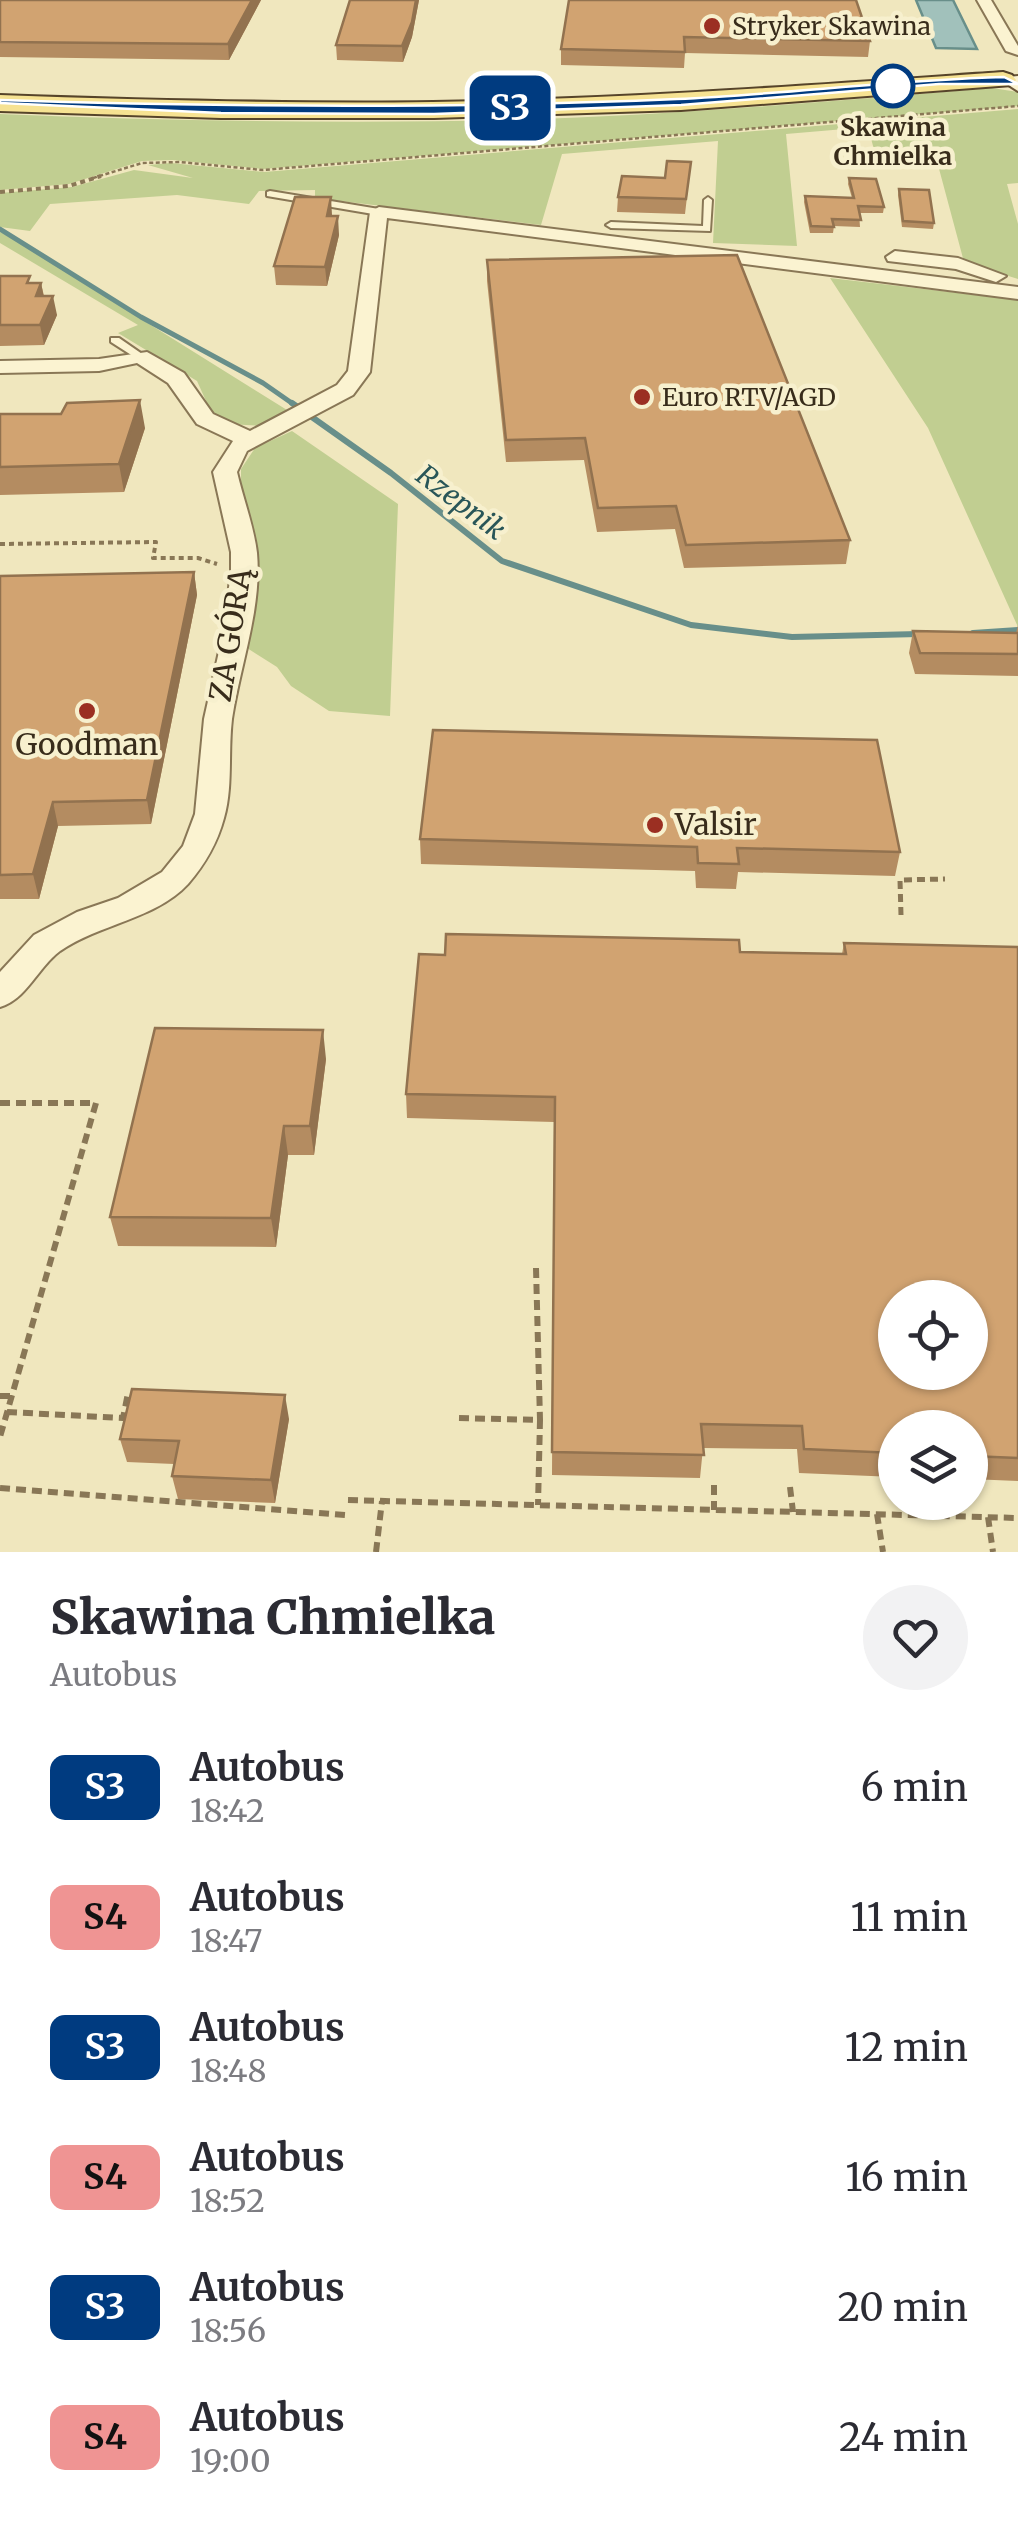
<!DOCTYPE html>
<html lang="pl">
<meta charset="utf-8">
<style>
body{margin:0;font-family:Merriweather,serif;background:#f2f2f3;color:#2b2b33;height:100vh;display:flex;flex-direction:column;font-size:38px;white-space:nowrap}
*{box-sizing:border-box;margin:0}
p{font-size:32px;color:#7c7c81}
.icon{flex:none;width:55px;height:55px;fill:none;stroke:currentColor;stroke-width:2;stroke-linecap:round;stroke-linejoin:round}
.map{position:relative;height:1552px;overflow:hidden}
.drawer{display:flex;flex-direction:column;background:#fff;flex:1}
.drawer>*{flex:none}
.badge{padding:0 20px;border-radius:15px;font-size:35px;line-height:65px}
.buttons{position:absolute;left:878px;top:1280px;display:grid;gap:20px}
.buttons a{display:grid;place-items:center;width:110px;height:110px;border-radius:50%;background:#fff;box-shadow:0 2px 8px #0004;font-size:50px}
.map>.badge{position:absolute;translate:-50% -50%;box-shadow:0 0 0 5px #fff}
.round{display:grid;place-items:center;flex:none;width:105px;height:105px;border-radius:52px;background:#f2f2f3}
.summary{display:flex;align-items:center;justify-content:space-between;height:170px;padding:0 50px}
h1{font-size:48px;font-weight:800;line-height:75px}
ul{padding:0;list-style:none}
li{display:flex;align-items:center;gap:30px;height:130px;padding:0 50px}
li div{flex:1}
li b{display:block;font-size:38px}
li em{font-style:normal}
li .badge{min-width:110px;font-weight:700;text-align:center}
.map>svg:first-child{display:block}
</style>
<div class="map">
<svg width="1018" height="1552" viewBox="0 0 1018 1552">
<rect width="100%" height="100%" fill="#f0e7be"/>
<path fill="#c1ce91" d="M992,88L1018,92V106L263,169L173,160L142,161L69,184L0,190V114C172,121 344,124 515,120C675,115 833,101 992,88Z
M1018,109V183L1007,184L1018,224V279L964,262L938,165L877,161L868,127L786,134L797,246L713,243L718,141L562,154L541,225L315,198V190L259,191L249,204L177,195L50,204L30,231L0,227V193L72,187L134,170L193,178L148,165L171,163L264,172Z
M0,232L5,234L287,410L264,426L227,424L211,412L197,381L118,333L138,325L0,243Z
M830,278L1018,300V627L928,428Z
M292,431L398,504L390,716L329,711L291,686L277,667L247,648L258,557L241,489V469L255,448Z"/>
<path fill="#a1c1bb" stroke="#688f8a" stroke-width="2.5" d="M916,0H953L977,49L936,48Z"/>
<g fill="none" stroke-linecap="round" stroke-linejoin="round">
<path stroke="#688f8a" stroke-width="5" d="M0,229L141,317L263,383L296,406"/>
<path stroke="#688f8a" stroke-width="6" d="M292,403L391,473L502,561L691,625L792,637L919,634
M973,633L1018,630"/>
<g stroke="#897756" stroke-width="4">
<path id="lane" d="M270,191L379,209L383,212L379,215L267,196V192Z
M708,197L712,200L710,231L611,228L606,225L611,222L703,226L704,200Z
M111,338H119L145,356L136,358L111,342Z"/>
</g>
<g stroke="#897756" stroke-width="4">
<path id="street" d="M977,0H991L1018,46V55L1006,51Z
M379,207L1018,287V299L387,218L370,372L353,395L247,451L237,472C243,498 254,527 257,553C262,609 240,665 232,719C228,751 233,787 224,818C217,844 205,864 188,884C156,919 99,924 60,951C38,967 27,999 0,1007V972L34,935L77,912L118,898L162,872L183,846L195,814L204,719L224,629L231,571V552L213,472L233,441L197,424L168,383L137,363L99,371L0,373V361L99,359L147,352L184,373L213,414L250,431L337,385L348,371L370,212Z
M895,251L958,258L1006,276L996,282L956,269L888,261L886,257Z"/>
</g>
<g stroke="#6b5739" stroke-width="4">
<path id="secondary" d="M1018,76V91L1004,82L1007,77Z"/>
</g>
<g stroke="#56442a" stroke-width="4">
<path id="primary" d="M1003,72L1012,75L1016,80L1012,85L681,110L434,118H221L0,111V95C144,100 289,104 433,102C624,99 813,85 1003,72Z"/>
</g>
<path stroke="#897756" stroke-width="2.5" stroke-dasharray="4 2.5" stroke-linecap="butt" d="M93,178L142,163L180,162L263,170L1018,106"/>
<path stroke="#897756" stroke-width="4" stroke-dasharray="5 4" stroke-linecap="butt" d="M0,192L69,186L101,176
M0,544L156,542L153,558H198L217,564"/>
<path stroke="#897756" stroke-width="5" stroke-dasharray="8 5" stroke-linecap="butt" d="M901,915L900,880L945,879"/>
<path stroke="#897756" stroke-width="6" stroke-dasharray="10 6" stroke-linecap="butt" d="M0,1103H96L0,1437
M536,1268L540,1420
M0,1396H12
M7,1412L123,1418L128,1393
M459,1418L540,1420L538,1505
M714,1485V1510
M790,1487L793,1512
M0,1488L345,1515
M348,1500L1018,1518
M877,1514L883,1552
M988,1517L993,1552
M376,1552L382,1501"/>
<use href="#lane" fill="#fbf3d1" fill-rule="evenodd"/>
<use href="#street" fill="#fbf3d1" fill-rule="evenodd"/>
<use href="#secondary" fill="#fbf3d1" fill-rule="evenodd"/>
<use href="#primary" fill="#f6e292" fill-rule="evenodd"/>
</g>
<path fill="#b48c61" d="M0,0H261L229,60L0,57Z
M350,0H419L412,37L403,62L337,60L336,45Z
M569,0L870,41L868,57L685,53L684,68L561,65V49Z
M691,162L685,214L617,212L618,197L665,178Z
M849,178L884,207L883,213H859L860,227L834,226L833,233H810L804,202L805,196L852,198L848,184Z
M899,189L934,223L933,229L902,227L898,195Z
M332,216L339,235L327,286L276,285L274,266Z
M487,260L850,540L846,564L684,568L675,529L597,532L584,460L506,462L487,281Z
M0,276L32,283H41L44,296L57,315L44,345L0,346Z
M0,414H61L145,428L124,492L0,495Z
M194,572L197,595L151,824L58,826L39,899H0V576Z
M1018,625V676L915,674L909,653L913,631L1016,633Z
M420,839L900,852L895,876L738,872L736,889L696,888L695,871L421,864Z
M844,943L1018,947V1481L970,1479V1428H895V1477L799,1473L797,1449L703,1448L700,1478L552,1475L554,1122L407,1118L406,1094L740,952L842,954Z
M326,1059L314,1155H288L276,1247L118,1246L110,1217Z
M289,1419L275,1503L178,1499L172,1476L174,1464L127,1462L120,1439Z"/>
<path fill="#92724f" d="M252,0H261L229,60L228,44Z
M416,0H419L412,37L403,62L402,46Z
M331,197L332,215L328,235L327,216Z
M338,216L339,235L327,286L325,267Z
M41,283L45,303L36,296Z
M53,296L57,315L44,345L40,325Z
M140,400L145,428L124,492L119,464Z
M194,572L197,595L151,824L147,800Z
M53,802L58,826L39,899L33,874Z
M323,1030L326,1059L314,1155L310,1126Z
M284,1126L288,1155L276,1247L271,1218Z
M285,1395L289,1419L275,1503L271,1480Z"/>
<path fill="#d1a371" stroke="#92724f" stroke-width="2.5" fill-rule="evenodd" d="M0,0H252L228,44L0,42Z
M350,0H416L412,22L402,46L336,45Z
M569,0H856L870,41L684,37L685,52L561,49Z
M667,161L691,162L686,199L618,197L622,176L665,178Z
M849,178L876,179L884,207L858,206L861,220L832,219L834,227L811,226L805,196L854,198Z
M899,189L929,190L934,223L903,221Z
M295,197H331L327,216H338L325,267L274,266Z
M737,255L850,540L686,545L676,506L598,508L585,438L506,440L487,260Z
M0,276H30L27,283H41L36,296H53L40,325H0Z
M140,400L119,464L0,467V414H61L67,403Z
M194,572L147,800L53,802L33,874L0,875V576Z
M913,631L1018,633V654L920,653Z
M433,730L877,740L900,852L737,848L739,864L698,863L697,847L420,839Z
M446,934L739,940L740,952L846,954L844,943L1018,947V1458L970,1456V1428H895V1453L804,1449L802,1426L701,1424L704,1455L552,1452L555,1097L406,1094L419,954L445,955ZM895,1298H970V1372H895Z
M155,1028L323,1030L310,1126H284L271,1218L110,1217Z
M132,1389L285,1395L271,1480L172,1476L179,1441L120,1439Z"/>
<path fill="#003b80" stroke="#fff" stroke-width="2.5" d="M1004,77L1018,84H939L681,105L434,114L221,113L0,103V100C226,107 451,109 677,99C786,94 894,80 1004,77Z"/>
<g fill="#9b2f22" stroke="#f7f0ce" stroke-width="4">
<circle cx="712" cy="26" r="10"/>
<circle cx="642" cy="397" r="10"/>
<circle cx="87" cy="711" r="10"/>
<circle cx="655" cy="825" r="10"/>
</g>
<circle fill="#fff" stroke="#003b80" stroke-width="5" cx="893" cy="86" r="20"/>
<g text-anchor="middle" stroke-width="9" stroke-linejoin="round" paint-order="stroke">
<g font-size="25" fill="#382c1b" stroke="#f7f0ce" text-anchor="start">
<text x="732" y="35">Stryker Skawina</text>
<text x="662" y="406">Euro RTV/AGD</text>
</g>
<g font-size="25" font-weight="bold" fill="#382c1b" stroke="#f7f0ce">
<text x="893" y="136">Skawina<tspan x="893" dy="29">Chmielka</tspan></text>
</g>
<g font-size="28" font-style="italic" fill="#295658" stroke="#f7f0ce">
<text transform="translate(461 502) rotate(37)" y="10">Rzepnik</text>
</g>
<g font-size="30" fill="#382c1b" stroke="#f7f0ce">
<text transform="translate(231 635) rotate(-81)" y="10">ZA GÓRĄ</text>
</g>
<g font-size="30" fill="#382c1b" stroke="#f7f0ce">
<text x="87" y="755">Goodman</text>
<text x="675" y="835" text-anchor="start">Valsir</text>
</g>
</g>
</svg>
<div class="buttons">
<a><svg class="icon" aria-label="locate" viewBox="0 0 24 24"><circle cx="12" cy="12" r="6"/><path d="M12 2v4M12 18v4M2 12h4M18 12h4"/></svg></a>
<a><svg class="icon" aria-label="layers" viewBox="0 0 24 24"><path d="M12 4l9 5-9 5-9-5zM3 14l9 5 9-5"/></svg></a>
</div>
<b class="badge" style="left:510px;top:108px;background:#003b80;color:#fff">S3</b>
</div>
<section class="drawer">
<div class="summary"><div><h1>Skawina Chmielka</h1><p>Autobus</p></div><a class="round"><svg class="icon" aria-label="heart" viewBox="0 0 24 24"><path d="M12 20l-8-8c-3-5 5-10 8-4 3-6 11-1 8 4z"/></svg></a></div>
<ul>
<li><span class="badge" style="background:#003b80;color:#fff">S3</span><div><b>Autobus</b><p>18:42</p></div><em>6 min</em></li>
<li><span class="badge" style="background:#ef9493;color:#111">S4</span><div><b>Autobus</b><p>18:47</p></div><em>11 min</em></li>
<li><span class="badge" style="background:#003b80;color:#fff">S3</span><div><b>Autobus</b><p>18:48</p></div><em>12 min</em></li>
<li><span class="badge" style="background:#ef9493;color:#111">S4</span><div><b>Autobus</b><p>18:52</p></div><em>16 min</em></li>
<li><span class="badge" style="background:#003b80;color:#fff">S3</span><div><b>Autobus</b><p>18:56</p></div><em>20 min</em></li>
<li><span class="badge" style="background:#ef9493;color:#111">S4</span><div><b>Autobus</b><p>19:00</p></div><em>24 min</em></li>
</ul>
</section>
